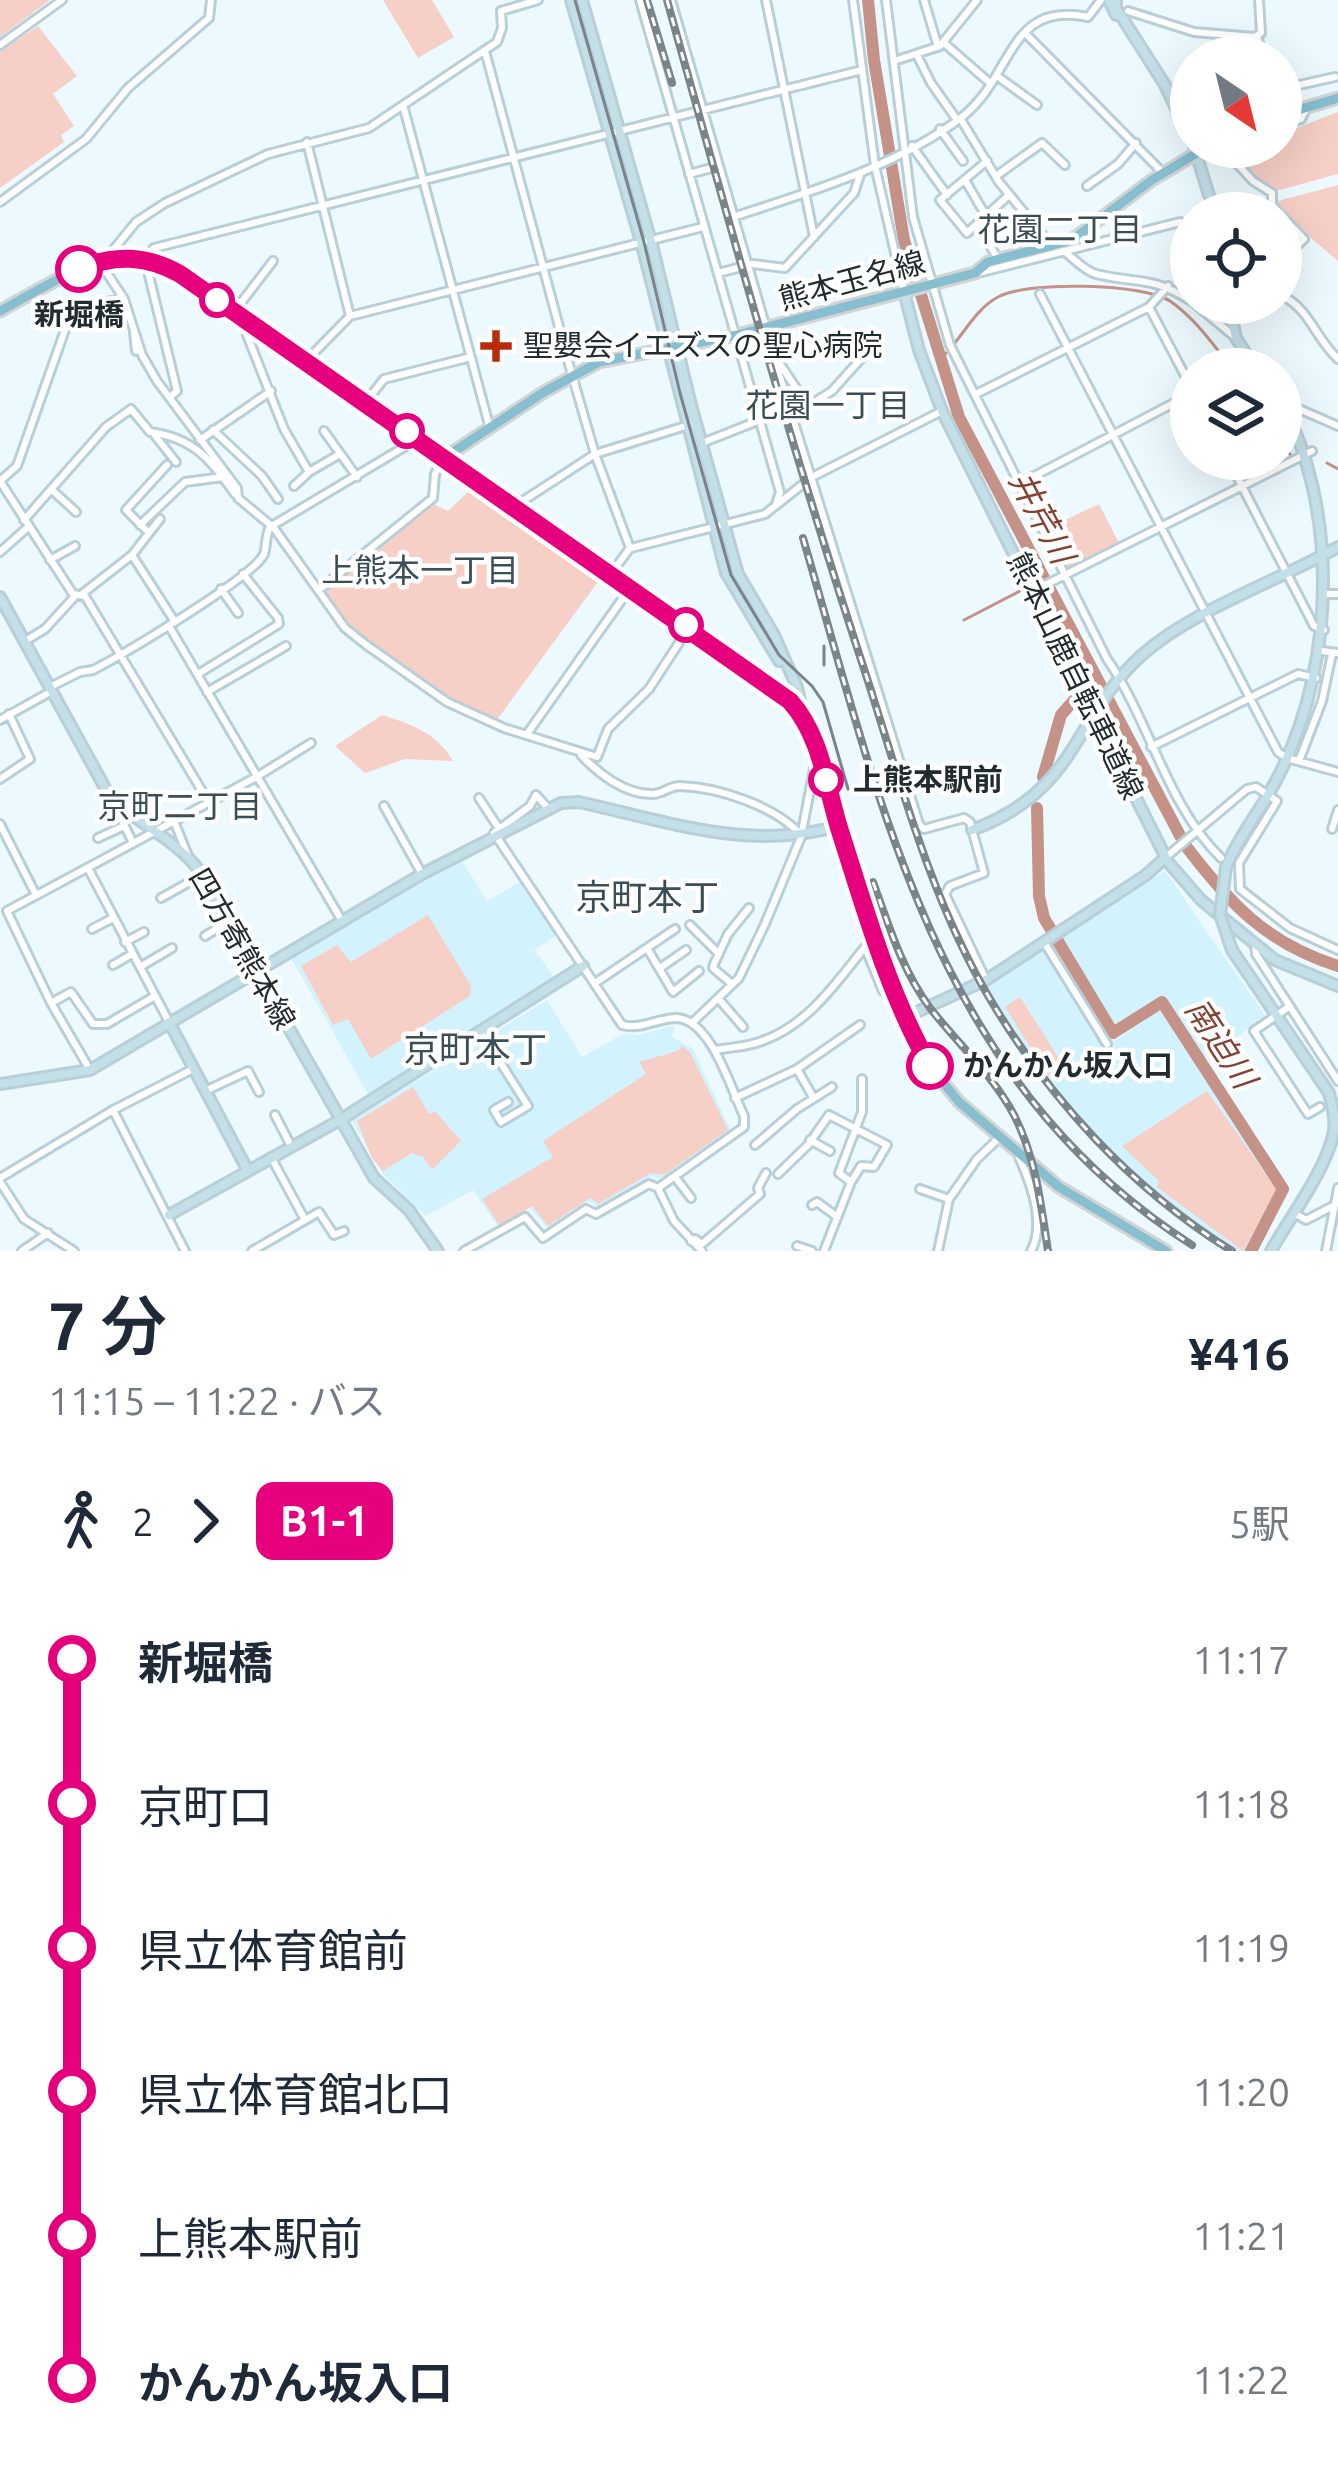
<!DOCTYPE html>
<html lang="ja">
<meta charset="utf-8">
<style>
body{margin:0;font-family:Ubuntu,"Noto Sans JP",sans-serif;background:#f6f6f7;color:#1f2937;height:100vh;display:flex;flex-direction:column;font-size:45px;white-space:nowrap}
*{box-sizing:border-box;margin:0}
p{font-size:39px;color:#747a83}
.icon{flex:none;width:66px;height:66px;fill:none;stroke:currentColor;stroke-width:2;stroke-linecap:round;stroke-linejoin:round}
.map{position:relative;height:1251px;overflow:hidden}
.side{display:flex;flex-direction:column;background:#fff;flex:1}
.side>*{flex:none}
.badge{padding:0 24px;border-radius:18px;font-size:42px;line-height:78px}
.needle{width:78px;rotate:145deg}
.fabs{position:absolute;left:1170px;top:36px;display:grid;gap:24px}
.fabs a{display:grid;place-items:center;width:132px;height:132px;border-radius:50%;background:#fff;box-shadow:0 12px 48px #0002;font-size:60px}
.map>.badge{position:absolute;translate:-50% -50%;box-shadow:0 0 0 6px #fff}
.legs{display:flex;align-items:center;gap:18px;height:132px;padding:0 48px;font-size:39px}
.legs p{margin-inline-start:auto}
.headline{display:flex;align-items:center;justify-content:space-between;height:204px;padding:0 48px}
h1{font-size:66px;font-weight:600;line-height:90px}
ul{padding:0 48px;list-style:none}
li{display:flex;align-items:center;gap:42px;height:144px;font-size:45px}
li i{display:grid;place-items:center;width:18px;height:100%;margin:0 15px;background:currentColor}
li i::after{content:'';width:30px;height:30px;margin:-15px;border:9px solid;border-radius:50%;background:#fff}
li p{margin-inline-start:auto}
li:first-child i{background:linear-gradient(#0000 50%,currentColor 0)}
li:last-child i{background:linear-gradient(currentColor 50%,#0000 0)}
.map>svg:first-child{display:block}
</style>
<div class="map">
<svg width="1338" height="1251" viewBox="0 0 1338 1251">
<rect width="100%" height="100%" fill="#ecf9ff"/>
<path fill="#d2f2fe" d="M461,859L487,901L522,881L557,935L535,950L555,979L369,1096L290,956Z
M1165,871L1266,1017L1205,1059L1164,996L1114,1027L1058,940Z
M1051,946L1113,1042L1159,1011L1163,1013L1281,1194L1246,1251H1239L1175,1209L1106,1147L1059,1095L1013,1030L987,986Z
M547,1000L582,1057L623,1034L638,1035L674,1026L672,1037L693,1049L731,1131L662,1179L650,1176L598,1207L589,1201L548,1229L530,1208L499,1228L473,1190L425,1216L383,1174L352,1121Z"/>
<path fill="#f6cfc6" d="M0,0H50L0,37Z
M383,0H432L454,37L418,58Z
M38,26L77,76L53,94L74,126L61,135L64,142L0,188V51Z
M1338,112V174L1276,191L1248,171L1239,153L1254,147H1281V134Z
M1338,185V261L1277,209L1274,202Z
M469,491L600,579L496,721C446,697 394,667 353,629C341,618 333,601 324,594L432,503L448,511Z
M1099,504L1119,543L1067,570L1046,529Z
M382,715C411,724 437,733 453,761L405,759L365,773L335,746Z
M428,915L471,986L470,996L371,1059L348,1019L333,1025L301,966L337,945L351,962Z
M1020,997L1063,1065L1048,1075L1005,1007Z
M682,1046L690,1052L728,1130L664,1175L651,1173L598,1204L590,1198L548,1226L532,1206L500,1226L482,1199L553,1157L543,1141L646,1074L639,1062L678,1051Z
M413,1087L429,1114L435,1111L461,1141L432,1170L423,1157L412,1153L383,1171L372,1158L357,1121Z
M1207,1091L1277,1190L1243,1251L1157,1187L1159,1181L1122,1146Z"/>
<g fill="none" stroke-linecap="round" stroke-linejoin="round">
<path stroke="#c49286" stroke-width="3" d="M954,344C967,328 979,307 998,297C1027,281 1142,283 1170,301C1196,319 1213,345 1233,369
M941,360L946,353
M1281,438L1291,456
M1327,463L1338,469
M964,620L1018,592L1040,576"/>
<path stroke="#c49286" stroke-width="12" d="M868,0L874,60L904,240L959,417L1185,845C1230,904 1266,943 1338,966
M1043,777L1061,715L1076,698
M1037,808L1039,896L1044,918L1113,1033L1162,1002L1283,1189L1251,1251"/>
<path stroke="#c4d0d5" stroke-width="8" stroke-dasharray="8 4" stroke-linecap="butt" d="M1209,195L1213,213"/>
<g stroke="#b9cfd8" stroke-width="12">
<path id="street" d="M640,0L780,492L776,504
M671,0L766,328
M766,0L814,237
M853,0L875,166L904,292
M886,0L913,217L950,345L1107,659C1150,721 1166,804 1221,858
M924,0L938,47
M1128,11L1194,32L1254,37L1261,33L1259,0
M1026,34L1163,173
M1257,36L1263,57
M944,43L991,84
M0,45L62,0
M485,51L572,375L595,454L630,548L611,574
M918,57L931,83L957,120
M894,61L940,46L977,0
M997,76L1037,105
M1281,89L1335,77
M403,105L489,425
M960,118L999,182L1051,245
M1281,126L1301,119L1306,109
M940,129L963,161
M307,142L350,316
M912,146L947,195
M1235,147L1231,157L1253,181L1272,193V204L1278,213
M987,161L940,200L967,233L1009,195
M689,174L719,166
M996,176L1042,143L1065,165
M965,180L986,216
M1087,186L1118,164L1136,143
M0,202L86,139L128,88L209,18L211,0
M1281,215L1304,239L1281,261
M733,217C809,192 898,166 962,117C1015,75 1007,1 1088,17L1101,0
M977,224L998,259
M1064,251C1074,259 1085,271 1096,274C1137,284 1151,275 1191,301
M113,258L114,249L136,222L165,203L268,154L369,128L497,42L502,28L501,11L538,0
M101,264L124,299L142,355L157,381L237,488L238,498L274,528L345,628L365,644L447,702L504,728L597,757L608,729L649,689L688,629
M982,272L1180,222L1191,245
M718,273L753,264L785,268L854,193L861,172
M1040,294L1278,752L1287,758L1338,772
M1281,295C1310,309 1315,338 1338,359
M1194,303L1236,338
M1149,307L1191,387
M234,312L273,261
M252,325L247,335L284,429L309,472
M764,329L772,352L808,406L832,391L866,353L847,337
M134,332L136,351
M772,352L919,824L924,829L964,818L970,822L984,873L950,886L945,894L986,980
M306,361L350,316L703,227
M1241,369L1252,364
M976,394L1149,307L1168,286
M170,397L177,391L145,259L154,248L862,70
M365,403L384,379L471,357
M1291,414L1299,409L1338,426
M213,430L262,476L278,499
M324,431L357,477
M153,433L176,462
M200,440L271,391
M702,443L760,420
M1228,459L1314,626L1324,630
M1,480L17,466L66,327L95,304L124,299
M0,481L73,594L85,596L208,801
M1019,484L1191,394
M294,486L309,472L340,454
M51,489L76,512
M515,506L595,454L692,424
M24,520L106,427L131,409L150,432C194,438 210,459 235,494
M140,525L185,482L223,477
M148,532L126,510L167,465
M631,548L765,514L812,477L942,411
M0,552L28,527
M132,555L175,622
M50,560L75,546
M221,589L238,613
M319,590L433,498L435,474L443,458
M1033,591L1312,451
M82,594L132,555L160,519
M1328,594H1338
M169,626L342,921
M25,641L45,629L76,595
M1322,651L1338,653
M198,674L279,624L278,618L243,574
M50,687L80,672L93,670C122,655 254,577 264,554C267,545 265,536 270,527L416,440
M207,692L286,646
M0,720L52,691
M527,734L630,588
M1151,747L1298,674L1316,678
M581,755C598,773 625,795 653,794C663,794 669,786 680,786C717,787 775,806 800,834
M1299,761L1322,701L1332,654
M0,779L30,759L9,714
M111,798L133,843
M479,798L498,827
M384,806L422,874
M174,821L188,856
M0,824L36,895
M1332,829L1338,810
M98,838L124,826
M1166,857L1247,789L1256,787L1277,801L1239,863L1240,889L1290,928L1338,950
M88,868L169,1022
M161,898L202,875
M690,925L719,954
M92,929L113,918
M205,936L228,922
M125,942L144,932
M1044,942L1107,1044
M1255,943L1256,954L1338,1081
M647,948L673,992L699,971
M113,965L132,954
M140,967L172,948
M660,968L686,950
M595,983L675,929
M732,984L713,968L714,964L728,934L749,908
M718,998L743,1027
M51,1003L71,992L93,1024H107L155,996
M1290,1006L1254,1031L1308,1114L1320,1107
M693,1022L739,978L765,924L801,837L817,753
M481,1032L528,1106L501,1122L494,1110L508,1102
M716,1050C731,1047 747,1047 762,1041C808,1025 836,983 865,947L883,991L894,988
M797,1069L813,1097
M90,1070L51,1003L7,911L258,776L311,743
M205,1091L248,1071L259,1092
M735,1098L797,1069L860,1025
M113,1110L185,1251
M275,1115L291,1146
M810,1140L830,1151
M755,1145L797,1109L832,1087
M271,1157L305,1220
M1019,1157C1031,1184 1046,1223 1031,1251
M778,1174L808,1145L829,1115L887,1145L874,1167L861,1166L851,1182L824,1251
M675,1177L691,1198
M0,1178L113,1110L193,1069
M0,1182L24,1219L74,1251
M851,1182L839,1173L862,1112V1079
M658,1188L674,1221L702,1251
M920,1189L949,1199
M812,1205L817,1202L836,1216
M1294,1213L1306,1220L1333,1206
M691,1241L695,1239L702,1244L760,1194L758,1188L766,1173
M797,1246L812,1251
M22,1251L48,1233
M252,1251L319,1212L334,1235L344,1231
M464,1251L525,1217L543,1238L586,1209L596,1214L649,1184L658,1188L744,1127V1116C731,1089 711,1020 677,1018C658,1018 641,1030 622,1025L494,833L530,806L536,795L548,808
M938,1251L949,1199L977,1159L999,1138
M1326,1251L1338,1188"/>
</g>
<g stroke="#b9cfd8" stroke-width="14">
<path id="secondary" d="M571,0L641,242L726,573L779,661
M582,0L652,245L691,405L738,574L774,635L797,687L804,718
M1109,0L1116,15
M1116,0V8L1165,85L1191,141
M1194,147L1209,195
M904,292L919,350L942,411L1168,862L1201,900L1275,960L1338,986
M1229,303L1236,338L1256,369
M0,597L109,795C137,824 174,838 199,870L374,1178L409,1210L438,1251
M972,830C1080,790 1072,717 1143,654C1193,610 1278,581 1338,547
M1226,867C1240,833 1265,805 1281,771C1336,659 1338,507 1281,401
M1232,950L1329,1093C1332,1105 1336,1118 1334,1131C1327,1169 1290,1217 1271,1251
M906,1017L986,980L1146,875L1165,858
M169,1022L248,1171
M0,1084L90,1070L422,874L561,803L579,802C666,821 750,852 838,826
M169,1215L340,1120L583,966"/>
</g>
<g stroke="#d3d5d5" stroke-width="15">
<path id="primary" d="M1281,115L1338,98
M0,311C54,282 103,245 165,266L782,693L797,709L813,736L877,938L913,1034L930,1066L959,1102L1059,1187L1166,1251
M444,458L544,392L599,362L737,335L975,273L988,262L1072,240L1152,180L1207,147"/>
</g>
<use href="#street" stroke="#fff" stroke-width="6"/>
<use href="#secondary" stroke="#c3dfe8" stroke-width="8"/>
<use href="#primary" stroke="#87bfd1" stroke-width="9"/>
<path stroke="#7a8589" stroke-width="3" d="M575,0L644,242L680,393L731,575L779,655L812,686L823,702L848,789
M824,646V665"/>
<g stroke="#7a8589" stroke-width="8">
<path id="rail" d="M647,0L672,83
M667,0C730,227 793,454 867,678C902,787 931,900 990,999C1050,1100 1132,1189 1232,1251
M803,538C882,809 936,1081 1192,1245
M873,882C889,926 902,970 930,1008C958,1044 994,1076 1015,1117C1036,1159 1041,1205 1048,1251"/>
</g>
<use href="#rail" stroke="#fff" stroke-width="3" stroke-dasharray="9" stroke-linecap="butt"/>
<g stroke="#b9cfd8" stroke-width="14" stroke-linecap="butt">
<path id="secondary-bridge" d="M1226,867L1220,915L1232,950"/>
</g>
<use href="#secondary-bridge" stroke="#c3dfe8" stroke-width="8"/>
</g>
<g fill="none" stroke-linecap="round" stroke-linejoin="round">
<g stroke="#fff" stroke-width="27">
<path id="line-1" d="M79,269C115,254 146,255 180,274L790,701C822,737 826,787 840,831C865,909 889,995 930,1066"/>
</g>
<use href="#line-1" stroke="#e6007e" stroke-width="18"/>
</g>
<g fill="#fff" stroke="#e6007e" stroke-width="6">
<circle cx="79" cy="269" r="21"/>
<circle cx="217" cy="300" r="15"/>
<circle cx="407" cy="431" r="15"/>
<circle cx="686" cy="625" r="15"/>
<circle cx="826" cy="780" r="15"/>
<circle cx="930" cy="1066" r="21"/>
</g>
<path fill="#b82c0d" stroke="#fff" stroke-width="4.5" d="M490 328h12v12h12v12h-12v12h-12v-12h-12v-12h12z"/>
<g text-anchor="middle" stroke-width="9" stroke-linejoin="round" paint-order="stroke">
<g font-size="30" fill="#222b2e" stroke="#fff">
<text transform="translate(852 281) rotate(-15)" y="10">熊本玉名線</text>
<text transform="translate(1075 676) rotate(64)" y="10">熊本山鹿自転車道線</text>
<text transform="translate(242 949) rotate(60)" y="10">四方寄熊本線</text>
</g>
<g font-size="30" font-weight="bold" fill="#222b2e" stroke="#fff" text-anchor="start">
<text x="79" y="325" text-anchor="middle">新堀橋</text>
<text x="853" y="790">上熊本駅前</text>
<text x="963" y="1076">かんかん坂入口</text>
</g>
<g font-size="30" fill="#222b2e" stroke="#fff" text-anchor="start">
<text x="523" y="356">聖嬰会イエズスの聖心病院</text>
</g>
<g font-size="33" fill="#3b4e56" stroke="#fff">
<text x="1060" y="241">花園二丁目</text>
<text x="828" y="417">花園一丁目</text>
<text x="420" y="582">上熊本一丁目</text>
<text x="180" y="818">京町二丁目</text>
</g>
<g font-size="33" font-style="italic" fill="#844233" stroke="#fff">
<text transform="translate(1042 517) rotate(62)" y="12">井芹川</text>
<text transform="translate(1221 1043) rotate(57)" y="12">南迫川</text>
</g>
<g font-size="36" fill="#3b4e56" stroke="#fff">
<text x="647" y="910">京町本丁</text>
<text x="475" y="1062">京町本丁</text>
</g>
</g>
</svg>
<div class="fabs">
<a><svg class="needle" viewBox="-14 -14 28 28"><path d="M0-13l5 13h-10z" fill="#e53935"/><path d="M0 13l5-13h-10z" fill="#747a83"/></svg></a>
<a><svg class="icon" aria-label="locate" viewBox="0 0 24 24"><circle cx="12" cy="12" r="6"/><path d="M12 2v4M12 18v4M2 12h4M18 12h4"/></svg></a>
<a><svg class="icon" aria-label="layers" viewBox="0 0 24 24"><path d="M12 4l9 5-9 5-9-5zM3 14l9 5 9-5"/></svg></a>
</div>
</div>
<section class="side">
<div class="headline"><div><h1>7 分</h1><p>11:15 – 11:22 · バス</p></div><b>¥416</b></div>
<div class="legs"><svg class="icon" aria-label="walk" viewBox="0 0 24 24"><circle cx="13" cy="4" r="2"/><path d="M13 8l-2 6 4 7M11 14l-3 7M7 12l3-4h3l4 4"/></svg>2<svg class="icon" aria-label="forward" viewBox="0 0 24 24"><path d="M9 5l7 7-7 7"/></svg><b class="badge" style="background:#e6007e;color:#fff">B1-1</b><p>5駅</p></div>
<ul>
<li><i style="color:#e6007e"></i><b>新堀橋</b><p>11:17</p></li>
<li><i style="color:#e6007e"></i><span>京町口</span><p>11:18</p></li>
<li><i style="color:#e6007e"></i><span>県立体育館前</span><p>11:19</p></li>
<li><i style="color:#e6007e"></i><span>県立体育館北口</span><p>11:20</p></li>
<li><i style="color:#e6007e"></i><span>上熊本駅前</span><p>11:21</p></li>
<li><i style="color:#e6007e"></i><b>かんかん坂入口</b><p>11:22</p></li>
</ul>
</section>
